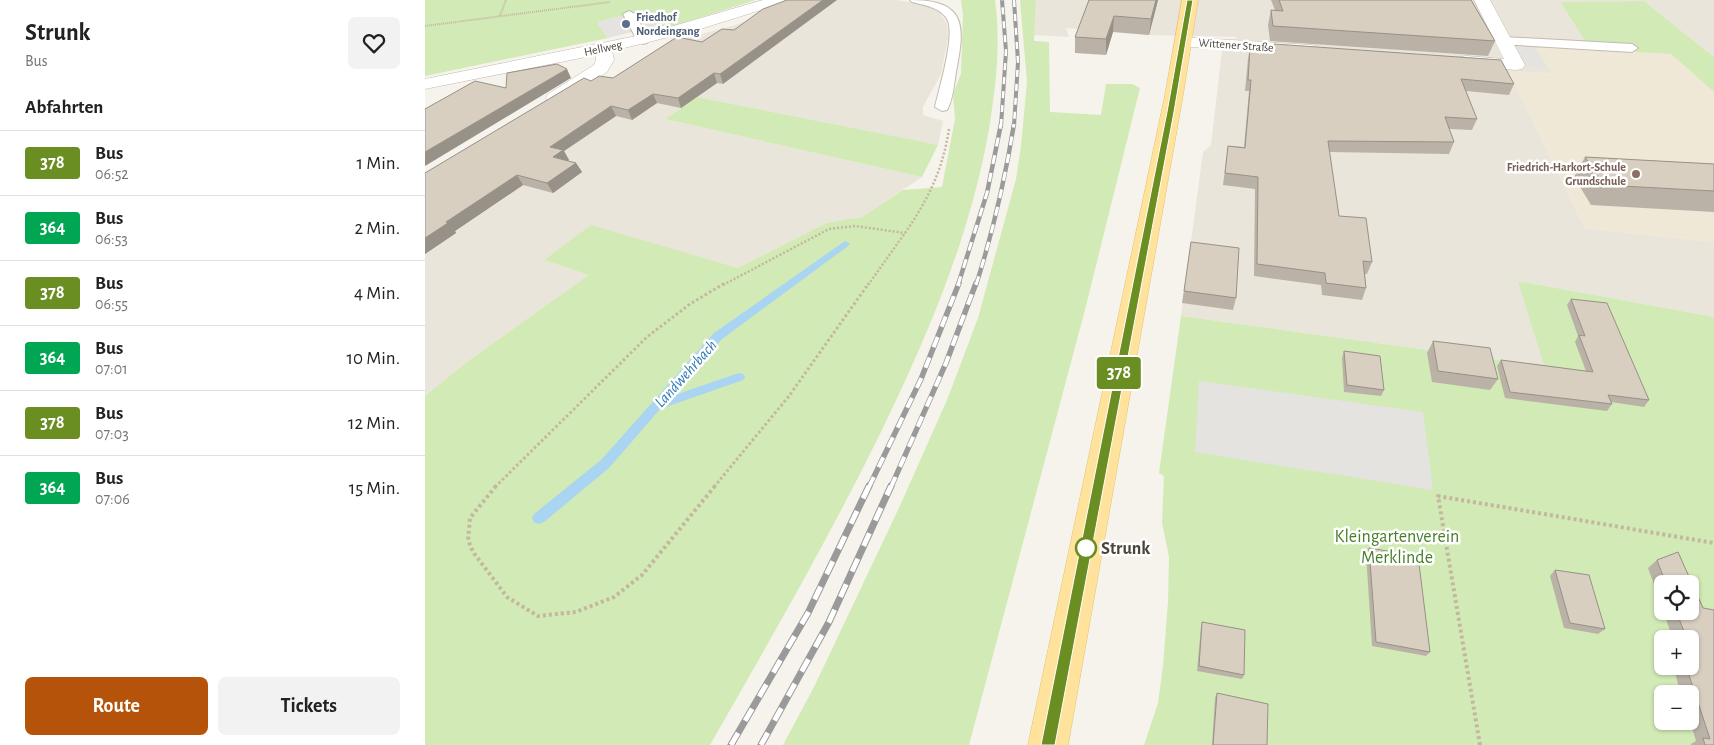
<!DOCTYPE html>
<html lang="de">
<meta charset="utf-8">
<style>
body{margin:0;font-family:"Alegreya Sans",sans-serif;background:#f2f2f2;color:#222;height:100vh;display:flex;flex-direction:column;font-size:19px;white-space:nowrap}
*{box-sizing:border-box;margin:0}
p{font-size:16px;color:#767676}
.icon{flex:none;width:28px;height:28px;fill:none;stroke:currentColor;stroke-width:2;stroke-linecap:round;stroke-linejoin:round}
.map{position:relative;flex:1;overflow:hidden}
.details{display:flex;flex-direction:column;background:#fff;width:425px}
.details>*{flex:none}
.badge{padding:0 10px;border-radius:4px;font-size:18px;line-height:32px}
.fabs{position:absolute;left:1229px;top:575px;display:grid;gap:10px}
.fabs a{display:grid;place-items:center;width:45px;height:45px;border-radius:8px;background:#fff;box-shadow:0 1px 4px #0004;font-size:25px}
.map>.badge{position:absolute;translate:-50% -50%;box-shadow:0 0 0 2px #fff}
h2{padding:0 25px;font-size:19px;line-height:45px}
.round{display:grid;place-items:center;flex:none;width:52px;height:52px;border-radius:8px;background:#f2f2f2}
.head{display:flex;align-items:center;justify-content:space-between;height:85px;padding:0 25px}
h1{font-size:24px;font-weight:700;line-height:38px}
.button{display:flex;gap:10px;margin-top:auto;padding:10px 25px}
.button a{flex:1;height:58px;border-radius:8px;background:#b45309;color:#fff;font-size:20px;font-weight:700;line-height:58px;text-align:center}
.button a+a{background:#f2f2f2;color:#222}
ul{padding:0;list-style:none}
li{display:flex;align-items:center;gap:15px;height:65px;padding:0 25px;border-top:1px solid #e0e0e0}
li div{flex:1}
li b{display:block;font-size:19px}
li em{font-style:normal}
li .badge{min-width:55px;font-weight:700;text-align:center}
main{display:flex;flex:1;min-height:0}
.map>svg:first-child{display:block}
</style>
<main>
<section class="details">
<div class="head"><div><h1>Strunk</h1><p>Bus</p></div><a class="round"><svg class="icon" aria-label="heart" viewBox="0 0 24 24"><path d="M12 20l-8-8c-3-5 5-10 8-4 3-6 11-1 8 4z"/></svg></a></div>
<h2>Abfahrten</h2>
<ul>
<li><span class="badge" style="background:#6b8e23;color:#fff">378</span><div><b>Bus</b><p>06:52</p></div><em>1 Min.</em></li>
<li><span class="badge" style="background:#00a651;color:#fff">364</span><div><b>Bus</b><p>06:53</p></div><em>2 Min.</em></li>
<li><span class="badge" style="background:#6b8e23;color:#fff">378</span><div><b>Bus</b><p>06:55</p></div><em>4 Min.</em></li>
<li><span class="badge" style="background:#00a651;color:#fff">364</span><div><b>Bus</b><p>07:01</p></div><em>10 Min.</em></li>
<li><span class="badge" style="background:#6b8e23;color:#fff">378</span><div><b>Bus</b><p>07:03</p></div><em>12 Min.</em></li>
<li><span class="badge" style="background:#00a651;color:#fff">364</span><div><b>Bus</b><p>07:06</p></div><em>15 Min.</em></li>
</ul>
<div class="button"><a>Route</a><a>Tickets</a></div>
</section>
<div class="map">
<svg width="1289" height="745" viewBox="0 0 1289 745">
<rect width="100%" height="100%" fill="#f6f3ec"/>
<path fill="#eae5da" d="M383,0H471L502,5L515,13L522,24L523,38L516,74L498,107V115L518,121L513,145L272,97L240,119L497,177L437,217L401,223L313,268L166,226L119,260L165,275L43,361L0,396V198L243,43L307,26Z
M611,0H1289V57L1219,1L1135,2L1166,50L1111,48L1129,74L1083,71L1160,228L1289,242V317L1094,281L1119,366L756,316L778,152L786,145L797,50L812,37L724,35L641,28L644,37L609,35Z"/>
<path fill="#efe8d6" d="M1110,48L1246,54L1289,92V242L1160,228L1083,71L1128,74Z"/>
<path fill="#d2eab5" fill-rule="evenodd" d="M0,0H331L248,26H231L218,11L172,22L183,38L0,76Z
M536,0H570C576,44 571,86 564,129C545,238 501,340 453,438C401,543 343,644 285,745H0V396L43,361L164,275L119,260L166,225L313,268L401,223L437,217L478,190L517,187L530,119L528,94L536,74L538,15Z
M595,0H611L609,41L624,42L625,112L676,115L681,84H707L715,88L661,306L544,745H358L389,687L473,510L522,400L553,318L591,179L596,146L602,82Z
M1219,1L1289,57V92L1246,54L1166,50L1135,2Z
M272,97L489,140L513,145L497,177L240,119Z
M1093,281L1289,317V745H719L733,703L738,666L743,602L744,557L737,523L739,476L734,473L756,316L1119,366ZM1238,584H1265V611H1238ZM1238,639H1265V666H1238ZM1238,694H1265V721H1238Z"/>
<path fill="#e5e3e0" d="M218,11L231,26L183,38L171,22Z
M1079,41L1107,42L1122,67L1091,65Z
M774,381L998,412L1008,490L770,452Z"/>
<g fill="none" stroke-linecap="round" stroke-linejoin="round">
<path fill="#a9d4f2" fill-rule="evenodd" d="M420,241L425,244L423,246L297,339L247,396L314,373L318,374L320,377L318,380L235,409L184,468L119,522L114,524L109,522L107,518L109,514L176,460L289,333Z"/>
<g stroke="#c2bbae" stroke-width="2">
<path id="lane" d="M485,0C542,0 540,26 531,72C529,84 528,100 522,110L517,111L510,107C514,89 531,34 522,19C515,7 498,5 487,2Z
M204,11L210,14L224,40L222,43L218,44L212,40L198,14Z
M1079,37L1207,44L1213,48L1207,52L1075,44L1073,41Z"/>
</g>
<g stroke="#c2bbae" stroke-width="1">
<path id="street" d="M338,0H361L358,3L272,30L187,51L189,60L182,72L137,102L130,104L123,102L121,98L123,94L169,65L171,60V55L0,89V79L221,34Z
M1049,0H1065L1100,65L1097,69L1091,70L1035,65L1032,61L1035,57L1041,56L1079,59Z
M758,37L886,45L892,46L894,50L892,54L886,55L752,46L750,42L752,38Z"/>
</g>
<g stroke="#e6c16a" stroke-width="1">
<path id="primary" d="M757,0H773L758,95L643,745H603L740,95Z"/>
</g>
<path stroke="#c4b79f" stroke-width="2" stroke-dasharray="1 1" stroke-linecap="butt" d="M75,16L81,0
M0,26L185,2"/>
<path stroke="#c4b79f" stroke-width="2.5" stroke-dasharray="2 2" stroke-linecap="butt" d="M480,233C503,200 518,169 524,129
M298,285L404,229L430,226L480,233
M443,285L480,233"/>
<path stroke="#c4b79f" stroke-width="3" stroke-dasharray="2.5 2.5" stroke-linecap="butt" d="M70,487L222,337L265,304L300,283
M289,487L364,396L444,283"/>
<path stroke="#c4b79f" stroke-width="4" stroke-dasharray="3 3" stroke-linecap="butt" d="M71,486L45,518L43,540L48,552L82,597L113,616L151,612L189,597L217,575L290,486
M1055,745L1013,496L1289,543"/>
<use href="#lane" fill="#fff" fill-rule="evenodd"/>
<use href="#street" fill="#fff" fill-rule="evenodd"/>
<use href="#primary" fill="#ffe39c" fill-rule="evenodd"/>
<g stroke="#9a9a9a" stroke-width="4">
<path id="rail-far3" d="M589,0L593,62L589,126
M576,126L581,51L577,0"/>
</g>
<g stroke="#9a9a9a" stroke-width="4.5">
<path id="rail-far2" d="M533,285L562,193L576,124
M551,285C568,232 580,179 589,124"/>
</g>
<g stroke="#9a9a9a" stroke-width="5.5">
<path id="rail-far1" d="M444,487L496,379L534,283
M466,487L521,363L551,283"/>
</g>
<g stroke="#9a9a9a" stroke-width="7">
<path id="rail" d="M306,745L383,613L444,486
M336,745L404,622L466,486"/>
</g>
<use href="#rail-far3" stroke="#fff" stroke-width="2.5" stroke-dasharray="7" stroke-linecap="butt"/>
<use href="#rail-far2" stroke="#fff" stroke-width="3" stroke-dasharray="9" stroke-linecap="butt"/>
<use href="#rail-far1" stroke="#fff" stroke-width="4" stroke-dasharray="11" stroke-linecap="butt"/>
<use href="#rail" stroke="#fff" stroke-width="5" stroke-dasharray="14" stroke-linecap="butt"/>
</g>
<path fill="#bab2a6" d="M664,0H733L724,35L688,32L681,55L650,53V37Z
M846,0H1046L1070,41L1063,56L845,41L843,25L846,10H850Z
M297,29L298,84L292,83L256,108L232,103L207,120L191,116L139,151L144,160L143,161L151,163L157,172L128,193L98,185L30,231L31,233L0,254V173L166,81L188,78L277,42Z
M849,44L1089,84L1084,95L1041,91L1052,119L1047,130L1024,129L1029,142L1024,154L904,152L914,216L947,262L942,274H940L941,288L937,300L897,295L896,285L829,276L830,189L798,185L803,146L819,147L824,91H820L823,59L825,48L848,50Z
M1160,157L1289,164V212L1166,205L1149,177Z
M766,242L811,298L808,310L757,303Z
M1146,299L1224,400L1219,407L1186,402L1187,404L1182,411L1080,398L1072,366L1076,360L1161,371L1150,342L1153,336L1142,305Z
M1008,341L1073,379L1065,390L1007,382L1002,353Z
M919,351L959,390L956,396L919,392L917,358Z
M944,548L1005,652L1001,656L947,646L941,553Z
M1253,552L1278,608L1289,610V745H1266V744L1271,741L1265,721V694H1256L1248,666H1265V639H1248L1238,611H1265V584H1238V609L1223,568L1232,560Z
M1130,570L1180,629L1173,634L1139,628L1125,576Z
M777,622L819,675L817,679L772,671L776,627Z
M792,693L842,745H787L790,698Z"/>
<path fill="#979187" d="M398,0H412L298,84L295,74Z
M731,0H733L724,35L726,19Z
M689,16L688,32L681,55V39Z
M142,69L146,78L0,166V152Z
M289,73L292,83L256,108L253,98Z
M228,94L232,103L207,120L203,110Z
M186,106L191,116L139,151L144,160L133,167L128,157L125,147Z
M151,163L157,172L128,193L122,183Z
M92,175L98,185L30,231L31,233L0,254V238L21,222Z"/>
<path fill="#d8cfc1" stroke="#979187" d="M362,0H398L295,74L289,73L253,98L228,94L203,110L186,106L125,147L138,150L128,157L151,163L122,183L92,175L21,222L23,223L0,238V173L159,78L166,81L174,76L188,78L252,37L277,42L297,29L309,30L338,9Z
M664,0H731L726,19L689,16L681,39L650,37Z
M854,0H1046L1070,41L848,26L846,10L858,11Z
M849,44L1076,60L1089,84L1036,79L1052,119L1020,117L1029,142L903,141L914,216L941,218L947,262L938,261L941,288L901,283L900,273L832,264L833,177L800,173L803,146L820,148L826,80H823L825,48L850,51Z
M132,64L142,69L0,152V109L50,81L81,88L82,73Z
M1160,157L1289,164V191L1178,185Z
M766,242L814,248L811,298L759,291Z
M1146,299L1182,303L1224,400L1183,395L1187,404L1085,392L1076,360L1168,372L1154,335L1160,336Z
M1008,341L1065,348L1073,379L1013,371Z
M919,351L955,356L959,390L922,385Z
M944,548L993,556L1005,652L951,642Z
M1253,552L1278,608L1289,610V745H1280L1278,738L1285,739L1261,666H1265V655L1268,656L1265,648V639H1262L1251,611H1265V584H1241L1232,560Z
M1130,570L1164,575L1180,629L1145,623Z
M777,622L820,630L819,675L774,666Z
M792,693L843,704L842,745H788Z"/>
<path fill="#6b8e23" stroke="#fff" d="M762,0H768L749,112L630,745H616L742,112Z"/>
<circle fill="#5c6f8a" stroke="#fff" stroke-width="2" cx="201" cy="24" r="5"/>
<circle fill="#8d6e63" stroke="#fff" stroke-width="2" cx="1211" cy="174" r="5"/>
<circle fill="#fff" stroke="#6b8e23" stroke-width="2.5" cx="661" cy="548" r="10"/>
<g text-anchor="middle" stroke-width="5" stroke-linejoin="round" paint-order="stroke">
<g font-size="12" font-weight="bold" fill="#4e5e75" stroke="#fff" text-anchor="start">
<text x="211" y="21">Friedhof<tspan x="211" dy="14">Nordeingang</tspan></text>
</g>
<g font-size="12" fill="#4b4439" stroke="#fff">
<text transform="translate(811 45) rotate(4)" y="4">Wittener Straße</text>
<text transform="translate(178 48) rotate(-12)" y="4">Hellweg</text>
</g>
<g font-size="12" font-weight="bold" fill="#785e54" stroke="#fff" text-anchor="end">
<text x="1201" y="171">Friedrich-Harkort-Schule<tspan x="1201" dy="14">Grundschule</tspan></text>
</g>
<g font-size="16" font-style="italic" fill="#2e7ab2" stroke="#fff">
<text transform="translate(260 373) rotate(-48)" y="6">Landwehrbach</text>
</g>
<g font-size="18" fill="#4a7f2a" stroke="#fff">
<text x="972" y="542">Kleingartenverein<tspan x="972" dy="21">Merklinde</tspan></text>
</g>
<g font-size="18" font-weight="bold" fill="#4b4439" stroke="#fff" text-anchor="start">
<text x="676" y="554">Strunk</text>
</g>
</g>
</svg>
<div class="fabs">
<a><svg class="icon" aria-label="locate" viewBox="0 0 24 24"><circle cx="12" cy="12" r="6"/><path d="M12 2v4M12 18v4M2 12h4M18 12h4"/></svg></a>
<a>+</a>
<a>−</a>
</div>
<b class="badge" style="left:694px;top:373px;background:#6b8e23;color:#fff">378</b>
</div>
</main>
